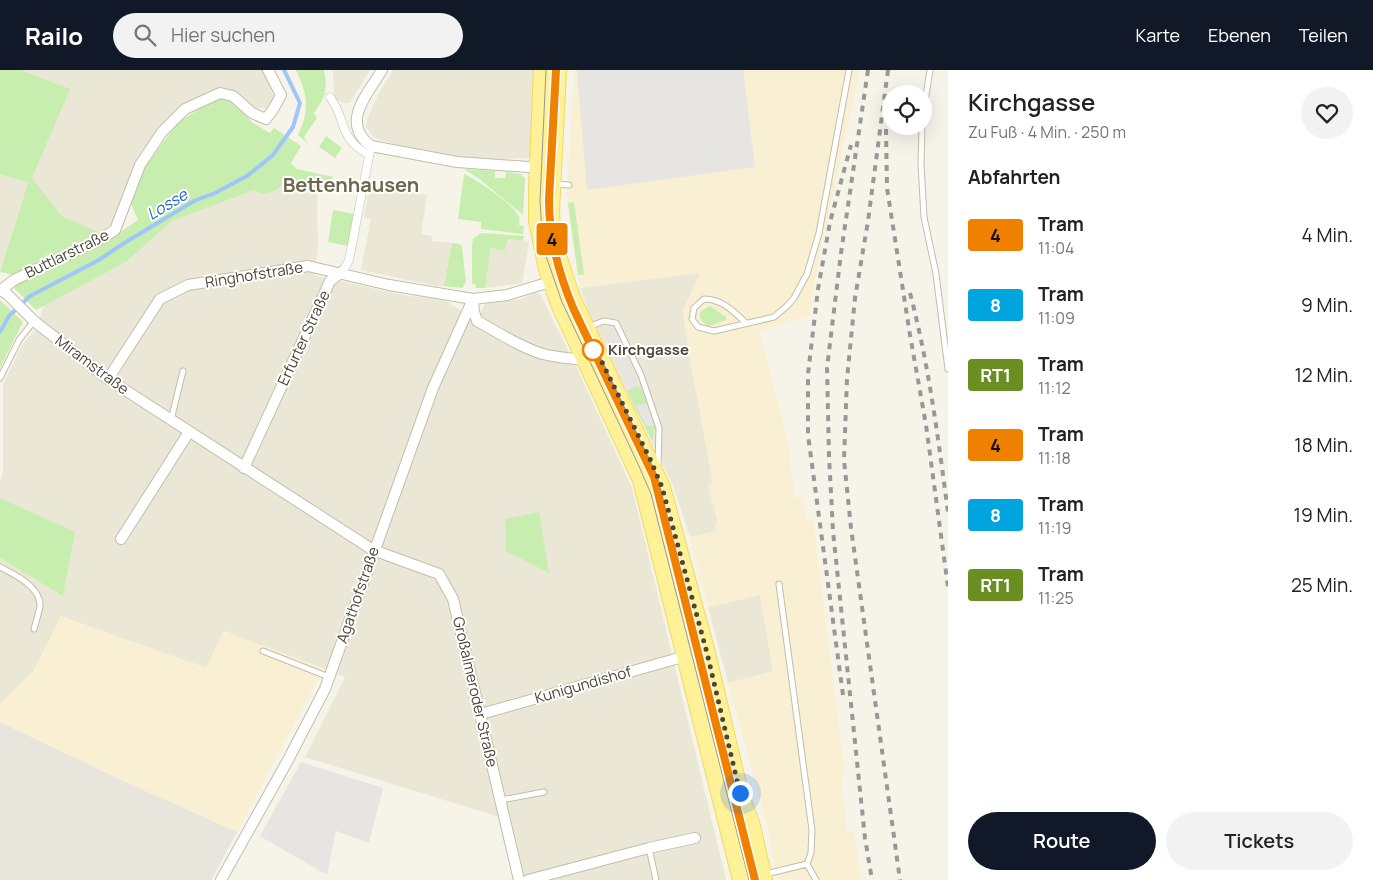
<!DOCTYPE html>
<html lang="de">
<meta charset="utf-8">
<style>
body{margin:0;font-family:Manrope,sans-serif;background:#f2f2f2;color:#222;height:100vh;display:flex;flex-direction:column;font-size:19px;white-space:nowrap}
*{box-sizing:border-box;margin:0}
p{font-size:16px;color:#767676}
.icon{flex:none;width:28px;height:28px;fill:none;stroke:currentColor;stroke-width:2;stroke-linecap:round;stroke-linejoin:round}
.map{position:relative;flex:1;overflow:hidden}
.details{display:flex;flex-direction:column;background:#fff;width:425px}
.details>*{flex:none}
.badge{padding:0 10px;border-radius:4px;font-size:18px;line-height:32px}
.buttons{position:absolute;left:882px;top:15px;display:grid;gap:10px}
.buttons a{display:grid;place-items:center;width:50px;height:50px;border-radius:50%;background:#fff;box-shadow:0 5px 20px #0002;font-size:25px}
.you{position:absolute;width:25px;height:25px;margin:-12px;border:4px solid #fff;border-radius:50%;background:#1a73e8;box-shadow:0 0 0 8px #1a73e833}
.map>.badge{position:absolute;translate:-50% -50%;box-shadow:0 0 0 2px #fff}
h2{padding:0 20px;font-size:19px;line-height:45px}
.round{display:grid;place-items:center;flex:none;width:52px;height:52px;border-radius:26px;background:#f2f2f2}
.overview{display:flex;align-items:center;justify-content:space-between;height:85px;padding:0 20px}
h1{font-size:24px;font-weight:600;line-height:38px}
.primary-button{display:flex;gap:10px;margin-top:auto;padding:10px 20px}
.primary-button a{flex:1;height:58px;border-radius:30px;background:#111827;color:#fff;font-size:20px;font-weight:600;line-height:58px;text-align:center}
.primary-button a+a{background:#f2f2f2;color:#222}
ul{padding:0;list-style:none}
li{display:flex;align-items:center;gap:15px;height:70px;padding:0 20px}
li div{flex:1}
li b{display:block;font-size:19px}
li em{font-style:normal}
li .badge{min-width:55px;font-weight:700;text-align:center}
header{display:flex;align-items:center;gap:30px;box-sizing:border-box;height:70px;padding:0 25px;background:#111827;color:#fff}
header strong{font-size:24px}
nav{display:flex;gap:28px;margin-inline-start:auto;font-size:18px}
.search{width:350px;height:45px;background:#f2f2f2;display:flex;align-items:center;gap:12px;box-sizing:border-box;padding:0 18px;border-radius:28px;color:#767676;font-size:19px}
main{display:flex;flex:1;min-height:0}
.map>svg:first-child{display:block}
</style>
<header>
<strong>Railo</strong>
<div class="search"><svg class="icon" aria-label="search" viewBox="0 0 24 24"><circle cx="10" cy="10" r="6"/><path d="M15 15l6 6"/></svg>Hier suchen</div>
<nav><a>Karte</a><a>Ebenen</a><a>Teilen</a></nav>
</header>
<main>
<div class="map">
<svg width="948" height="810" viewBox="0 0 948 810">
<rect width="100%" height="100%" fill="#f6f4e9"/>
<path fill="#eae7d6" d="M22,0H263L274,28L266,38H256L234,22L221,18L211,21L181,36L158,58L134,98L123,124L120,139L111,161L101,163L62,146L32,108L69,19Z
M333,0H370L350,33H344L334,28Z
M393,0H535L530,88L470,90L399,75L374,68L366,57L368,47L377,27Z
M0,104L28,111L0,201Z
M370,114L427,125L421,164L432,166V171L452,173L444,216H436L361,200L371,149L364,147Z
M267,115L317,119L318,181L313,205L407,226L432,228L448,232L461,241L479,247L485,234L521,229L535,223L540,224L575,294L632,418L726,810H524L509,750L305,687L345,607L224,561L207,598L61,547L33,602L0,634V488L63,526L74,462L0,428V412L3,402V314L23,273L36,259L44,235L126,192L172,151Z
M508,169L529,172L522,213L485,218L491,178Z
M700,203L683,241L688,278L713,413L708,415L718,454L717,461L690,467L672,413L591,249L580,218Z
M760,525L773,601L728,613L708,537Z"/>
<path fill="#f9efd2" d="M574,0H860L817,198L809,246L759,261L787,367L795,428L803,427L806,449H813L845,705L841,706L847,762L854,761L861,810H777L767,755L728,613L773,601L760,525L708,537L690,467L716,461L715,455L718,454L708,415L713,413L688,278L683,241L700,203L580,218L572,168L567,123Z
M61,546L206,598L223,561L324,598L237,762L121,710L0,652V634L33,602Z"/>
<path fill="#e8e5dd" d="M0,652L121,710L237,762L211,810H0Z"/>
<path fill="#c7eeae" d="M0,0H22L70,19L32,108L62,146L101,163L15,205L0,202L28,112L0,104Z
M296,0H324C328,20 325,27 314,43L317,48L304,67L308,74L298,65C310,39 308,26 296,0Z
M216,29L231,31L253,53L270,63L274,58L301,76L291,93L297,99L333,107L327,116L322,119L281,116C272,124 264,126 254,120L172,151L126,192L36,240L13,217L18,213L119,163L138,150L130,131L141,103L178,52Z
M326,66L342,78L335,88L319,77Z
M465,99L495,101V108H505L506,102L520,104L525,108L523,145L478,108L465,100Z
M464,104C476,109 515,135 519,147C520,150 519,153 519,155L524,156L523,164L481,159V152L458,149Z
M574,132L584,205H578L568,133Z
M333,140L354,144L348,176L328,172Z
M481,163L524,166L523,171L508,169L505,180L491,178L485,218H476L475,214H472V175L473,169Z
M452,173L460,174L462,176L466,213L464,214L463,218L444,216Z
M0,230L23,252L0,298Z
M710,236L726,247V250L709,256C702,252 698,248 701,241Z
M637,316L641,318L648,333L637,335L646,356H655L652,371L627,321Z
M0,428L75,462L63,526L0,488Z
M539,442L549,503L506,481L505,449Z"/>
<path fill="#e7e5e1" d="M577,0H743L755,97L587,120Z
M613,260L637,310L635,311L637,316L627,321L625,316L628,314L604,264Z
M648,333L655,356H646L636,335Z
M301,692L383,718L369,773L336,761L327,805L260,766Z"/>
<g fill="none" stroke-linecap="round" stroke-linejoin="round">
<path stroke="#9fc6f8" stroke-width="4" d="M0,262L9,246L30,226L99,190L121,175L194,131L215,123L247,106L273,85L293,57L300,33L284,0"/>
<g stroke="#c2beaa" stroke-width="7">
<path id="service" d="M924,38L930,0
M922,56L921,94L924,147L936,204L948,299
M555,114L569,115
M745,252C733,241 722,229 704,229L694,238L692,249L698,257L714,261L774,247L787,236L794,228L807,204L819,163L849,0
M588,257L604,251L616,253L641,305L659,358L658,397
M0,308L19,270L34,251
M171,350L183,301
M653,437L659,441L752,810
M0,497C14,504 41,517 40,536C39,543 36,551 34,559
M779,514L812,760L811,783L807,794L816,810
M263,581L329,607
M501,730L544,722
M649,778L656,810
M766,804L807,794"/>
</g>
<g stroke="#c2beaa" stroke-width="9">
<path id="pedestrian" d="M330,27C348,52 337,67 369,85
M344,199L349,190L370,81"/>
</g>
<g stroke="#c2beaa" stroke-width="12">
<path id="minor" d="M382,0C367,25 340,53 371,76L457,92L542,98
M0,220L7,224L34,251L108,309L373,480L439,504L453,529L519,810
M1,220L14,210L101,169L115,160L140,95L162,62L185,39L220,23L233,26L252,43L266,49L274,38L281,25L268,0
M473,230L474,242L477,251C498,262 519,277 543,284C557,288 571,288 585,290
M108,309L160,229L188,215L308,196L389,215L473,229L507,225L550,212
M244,398L330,211L343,201
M121,469L189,362
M481,644L686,586
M221,810L288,690L325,619L433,318L473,229
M528,810L649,778L695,768"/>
</g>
<g stroke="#f0da5c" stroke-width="18">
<path id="primary" d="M542,0L537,119V151L547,199L559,234L641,410L741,810
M558,0L551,141L552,161L557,183L572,228L662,417L707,583L740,723L752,756L764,810"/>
</g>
<use href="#service" stroke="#fff" stroke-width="5"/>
<use href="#pedestrian" stroke="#fff" stroke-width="8"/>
<use href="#minor" stroke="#fff" stroke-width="10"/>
<use href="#primary" stroke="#fff198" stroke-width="16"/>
<path stroke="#989898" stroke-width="1" d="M546,0L540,131L542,163L546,186L562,232L638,394L651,424L749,810
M556,0L549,130C549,169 559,205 574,240L647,391L654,407L665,449"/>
<path stroke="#989898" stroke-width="4" stroke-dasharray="6 6" stroke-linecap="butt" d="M868,0L841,183L827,298L829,386L833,461L865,768L872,810
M888,0L868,151L855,228L847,309L844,390L851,458L900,810
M886,59L887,118L910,265L926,355L948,517
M910,223C929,295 938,368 948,442
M843,625L808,365V304L818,219L830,152L851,75"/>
</g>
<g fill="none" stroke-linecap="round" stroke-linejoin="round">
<g stroke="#fff" stroke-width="11">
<path id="line" d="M556,0L549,130C549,169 559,205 574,240L654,407L755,810"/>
</g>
<use href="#line" stroke="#f08100" stroke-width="8"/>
<path stroke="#4a4636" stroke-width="5" stroke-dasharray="0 9" d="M593,280V274L650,389L662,417L707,583L740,723"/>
</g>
<circle fill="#fff" stroke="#f08100" stroke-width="2.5" cx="593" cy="280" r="10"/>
<g text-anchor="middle" stroke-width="4" stroke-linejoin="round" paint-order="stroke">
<g font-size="15" fill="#4a4636" stroke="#fff">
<text transform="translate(67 184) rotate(-26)" y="5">Buttlarstraße</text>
<text transform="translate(254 205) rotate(-9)" y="5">Ringhofstraße</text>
<text transform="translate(304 268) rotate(-65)" y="5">Erfurter Straße</text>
<text transform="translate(92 295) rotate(37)" y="5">Miramstraße</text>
<text transform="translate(358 525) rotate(-71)" y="5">Agathofstraße</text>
<text transform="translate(583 615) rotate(-16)" y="5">Kunigundishof</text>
<text transform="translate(475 622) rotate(77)" y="5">Großalmeroder Straße</text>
</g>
<g font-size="15" font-weight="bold" fill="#4a4636" stroke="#fff" text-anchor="start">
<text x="608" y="285">Kirchgasse</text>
</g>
<g font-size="16" font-style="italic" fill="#2367c3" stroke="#fff">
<text transform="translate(167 134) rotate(-31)" y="6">Losse</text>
</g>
<g font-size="20" font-weight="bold" fill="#6e664c" stroke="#fff">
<text x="351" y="122">Bettenhausen</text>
</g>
</g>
</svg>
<div class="buttons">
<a><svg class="icon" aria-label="locate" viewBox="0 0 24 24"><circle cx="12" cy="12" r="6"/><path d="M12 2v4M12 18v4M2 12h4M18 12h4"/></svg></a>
</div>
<div class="you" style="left:740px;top:723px"></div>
<b class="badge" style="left:552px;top:169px;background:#f08100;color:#111">4</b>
</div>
<section class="details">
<div class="overview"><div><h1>Kirchgasse</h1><p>Zu Fuß · 4 Min. · 250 m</p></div><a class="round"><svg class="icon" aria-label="heart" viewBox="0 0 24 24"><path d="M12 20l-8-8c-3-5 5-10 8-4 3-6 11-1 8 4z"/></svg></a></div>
<h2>Abfahrten</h2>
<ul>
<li><span class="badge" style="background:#f08100;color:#111">4</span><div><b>Tram</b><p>11:04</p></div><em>4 Min.</em></li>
<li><span class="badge" style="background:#00a5df;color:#fff">8</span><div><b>Tram</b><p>11:09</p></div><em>9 Min.</em></li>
<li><span class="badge" style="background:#6b8e23;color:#fff">RT1</span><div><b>Tram</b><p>11:12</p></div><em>12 Min.</em></li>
<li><span class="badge" style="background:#f08100;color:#111">4</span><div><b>Tram</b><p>11:18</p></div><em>18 Min.</em></li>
<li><span class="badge" style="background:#00a5df;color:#fff">8</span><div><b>Tram</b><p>11:19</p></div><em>19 Min.</em></li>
<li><span class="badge" style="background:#6b8e23;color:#fff">RT1</span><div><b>Tram</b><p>11:25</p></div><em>25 Min.</em></li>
</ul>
<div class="primary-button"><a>Route</a><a>Tickets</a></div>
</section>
</main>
